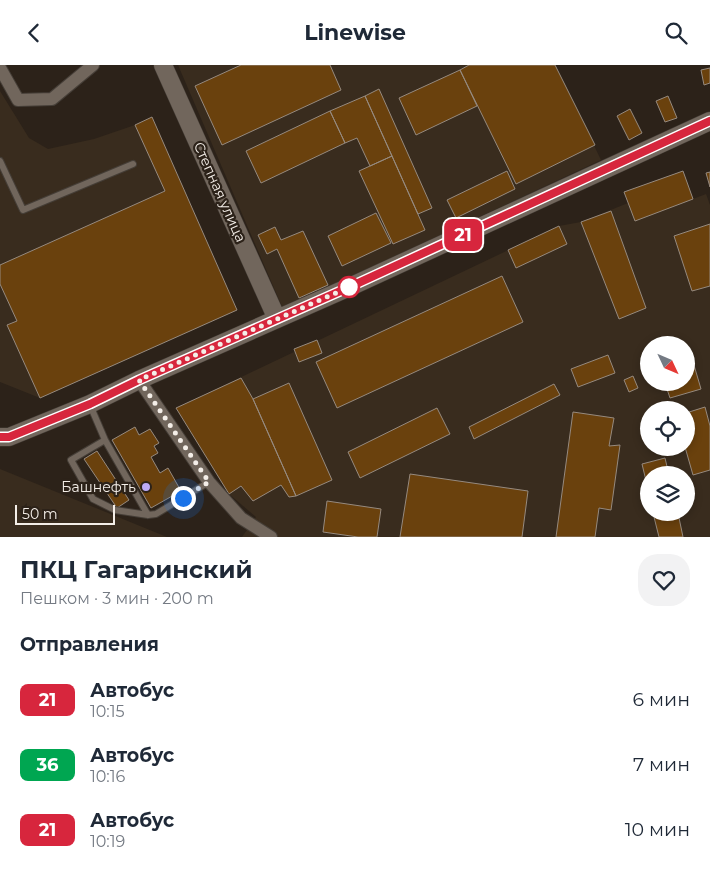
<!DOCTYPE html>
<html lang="ru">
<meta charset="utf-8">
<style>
body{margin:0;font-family:Montserrat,sans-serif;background:#f2f2f3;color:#1f2937;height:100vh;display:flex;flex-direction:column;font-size:19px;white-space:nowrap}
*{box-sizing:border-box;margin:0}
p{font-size:16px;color:#747a83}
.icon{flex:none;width:28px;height:28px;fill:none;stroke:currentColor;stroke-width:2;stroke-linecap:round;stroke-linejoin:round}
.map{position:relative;height:472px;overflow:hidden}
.drawer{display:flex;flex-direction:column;background:#fff;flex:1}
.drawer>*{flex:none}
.badge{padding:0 10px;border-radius:8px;font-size:18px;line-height:32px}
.needle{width:32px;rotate:134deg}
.controls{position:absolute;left:640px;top:271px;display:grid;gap:10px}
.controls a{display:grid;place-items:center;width:55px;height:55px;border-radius:50%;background:#fff;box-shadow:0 2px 8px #0003;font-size:25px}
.scale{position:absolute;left:15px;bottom:12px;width:100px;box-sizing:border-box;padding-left:5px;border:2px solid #f4eee8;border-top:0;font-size:14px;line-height:18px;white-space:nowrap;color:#f4eee8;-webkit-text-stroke:4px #2c2219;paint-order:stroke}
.you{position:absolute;width:25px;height:25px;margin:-12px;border:4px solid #fff;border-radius:50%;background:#1a73e8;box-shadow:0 0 0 8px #1a73e833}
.map>.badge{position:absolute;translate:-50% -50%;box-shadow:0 0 0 2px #fff}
h2{padding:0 20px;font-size:19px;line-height:45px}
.round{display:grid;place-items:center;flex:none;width:52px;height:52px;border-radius:20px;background:#f2f2f3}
.overview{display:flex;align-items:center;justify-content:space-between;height:85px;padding:0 20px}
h1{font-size:24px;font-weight:700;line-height:38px}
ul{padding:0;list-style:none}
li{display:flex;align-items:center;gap:15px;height:65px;padding:0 20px}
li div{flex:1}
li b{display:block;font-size:19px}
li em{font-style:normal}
li .badge{min-width:55px;font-weight:700;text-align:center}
header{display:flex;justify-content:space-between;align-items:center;height:65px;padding:0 20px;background:#fff;font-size:22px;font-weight:700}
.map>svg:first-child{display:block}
</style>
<header><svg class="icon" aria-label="back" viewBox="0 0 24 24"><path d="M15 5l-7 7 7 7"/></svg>Linewise<svg class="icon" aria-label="search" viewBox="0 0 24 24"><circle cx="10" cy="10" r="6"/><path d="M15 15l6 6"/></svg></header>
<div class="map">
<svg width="710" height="472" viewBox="0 0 710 472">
<rect width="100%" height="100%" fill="#2c2219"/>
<path fill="#392c1e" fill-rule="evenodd" d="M178,0H555L601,95L283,244Z
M0,26L29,73L48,84L94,74L135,60L152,52L237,245L40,333L0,317Z
M683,106L693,134L706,129L710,140V472H242L256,452L229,429L176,343L559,161L581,157L628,138L624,127ZM649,280H686V318H649ZM649,345H686V382H649ZM649,410H686V448H649Z
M0,404L167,472H0Z"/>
<path fill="#6a410d" stroke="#968a7f" d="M241,0H330L341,25L222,80L195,21Z
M469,0H555L595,80L516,119L460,5Z
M710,3V18L704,20L701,5Z
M460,5L477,41L416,70L399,33Z
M379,24L432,143L418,149L365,31Z
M365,31L392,91L370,101L357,73L345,78L330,46Z
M668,31L677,53L665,57L656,36Z
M630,44L642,68L629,75L617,51Z
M330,46L345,78L261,118L246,86Z
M152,52L237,245L40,333L7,260L17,256L0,219V200L165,126L135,60Z
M392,91L425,165L393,179L359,106Z
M507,106L515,124L456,153L447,135Z
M683,106L693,134L635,156L624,127Z
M710,107V122L706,108Z
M611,146L646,243L619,254L581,157Z
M376,148L391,178L342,201L328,171Z
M710,159V221L692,226L674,171Z
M559,161L567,179L516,203L508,185Z
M275,162L281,175L303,166L328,220L299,233L277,184L267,189L258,170Z
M502,211L523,257L337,343L316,297Z
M317,275L322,288L299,297L294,284Z
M608,290L615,308L578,322L571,304Z
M691,290L701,324L670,333L665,318H686V291Z
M633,311L638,323L629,327L624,315Z
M241,313L253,334L296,431L289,432L281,420L253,436L241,421L229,429L176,343Z
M289,318L332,415L296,431L253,334Z
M554,319L560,330L474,374L469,362Z
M705,342L710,361V405L693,410L685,382H686V348Z
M437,343L450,369L360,413L348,387Z
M573,347L614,353L609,381L620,380L611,445L599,443L595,472H556Z
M135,362L139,370L150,364L159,378L154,381L158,388L151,392L160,408L168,403L181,426L151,443L112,375Z
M97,386L129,435L117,443L84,394Z
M665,393L669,410H649V428L642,399Z
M410,409L528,426L522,472H400Z
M327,436L381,444L377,472H358L323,467Z
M653,448H678L683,472H659Z"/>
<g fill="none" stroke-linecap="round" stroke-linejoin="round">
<g stroke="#453e37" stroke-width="8">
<path id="lane" d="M0,96L23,145L133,99
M90,340L105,375L71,395L93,434L115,445L148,450L156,449L209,417
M105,375L148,450"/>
</g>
<g stroke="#453e37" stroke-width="14">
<path id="street" d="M0,3L18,35L52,34L93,0
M139,315L209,417L241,453L271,472"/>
</g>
<g stroke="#453e37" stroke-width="19">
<path id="secondary" d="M163,0L277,254
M0,372H9L90,339L139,315L354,220L710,56"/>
</g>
<use href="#lane" stroke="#71665c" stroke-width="6"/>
<use href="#street" stroke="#71665c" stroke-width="12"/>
<use href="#secondary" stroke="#71665c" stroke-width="18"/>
</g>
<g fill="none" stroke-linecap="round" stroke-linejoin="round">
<g stroke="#fff" stroke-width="11">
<path id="line" d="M0,372H9L90,339L139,315L354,220L710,56"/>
</g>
<use href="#line" stroke="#d7263d" stroke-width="8"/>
<path stroke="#f4eee8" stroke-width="5" stroke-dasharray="0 9" d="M183,433L209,417L139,315L354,220L349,222"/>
</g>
<circle fill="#fff" stroke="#d7263d" stroke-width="2.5" cx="349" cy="222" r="10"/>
<circle fill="#bcaaf6" stroke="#2c2219" stroke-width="2" cx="146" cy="422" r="5"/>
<g text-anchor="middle" stroke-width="4.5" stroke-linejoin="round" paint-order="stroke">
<g font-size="14" fill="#f4eee8" stroke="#2c2219">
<text transform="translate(220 127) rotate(66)" y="5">Степная улица</text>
</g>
<g font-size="14" fill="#f4eee8" stroke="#2c2219" text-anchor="end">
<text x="136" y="427">Башнефть</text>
</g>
</g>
</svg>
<div class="controls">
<a><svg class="needle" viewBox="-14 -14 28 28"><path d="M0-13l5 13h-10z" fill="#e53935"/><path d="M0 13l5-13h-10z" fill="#747a83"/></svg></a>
<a><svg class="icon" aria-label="locate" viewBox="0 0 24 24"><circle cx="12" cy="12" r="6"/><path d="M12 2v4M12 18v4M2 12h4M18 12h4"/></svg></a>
<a><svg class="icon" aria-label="layers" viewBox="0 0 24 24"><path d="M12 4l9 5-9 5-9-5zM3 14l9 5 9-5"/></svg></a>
</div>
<div class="scale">50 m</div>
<div class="you" style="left:183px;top:433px"></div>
<b class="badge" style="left:463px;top:170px;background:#d7263d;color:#fff">21</b>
</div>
<section class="drawer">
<div class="overview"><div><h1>ПКЦ Гагаринский</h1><p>Пешком · 3 мин · 200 m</p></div><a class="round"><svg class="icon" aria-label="heart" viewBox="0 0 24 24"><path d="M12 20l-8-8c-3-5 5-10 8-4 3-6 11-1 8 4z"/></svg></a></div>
<h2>Отправления</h2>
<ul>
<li><span class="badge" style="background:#d7263d;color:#fff">21</span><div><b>Автобус</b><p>10:15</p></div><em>6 мин</em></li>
<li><span class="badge" style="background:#00a651;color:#fff">36</span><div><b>Автобус</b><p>10:16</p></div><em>7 мин</em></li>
<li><span class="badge" style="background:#d7263d;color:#fff">21</span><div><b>Автобус</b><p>10:19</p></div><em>10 мин</em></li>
</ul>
</section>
